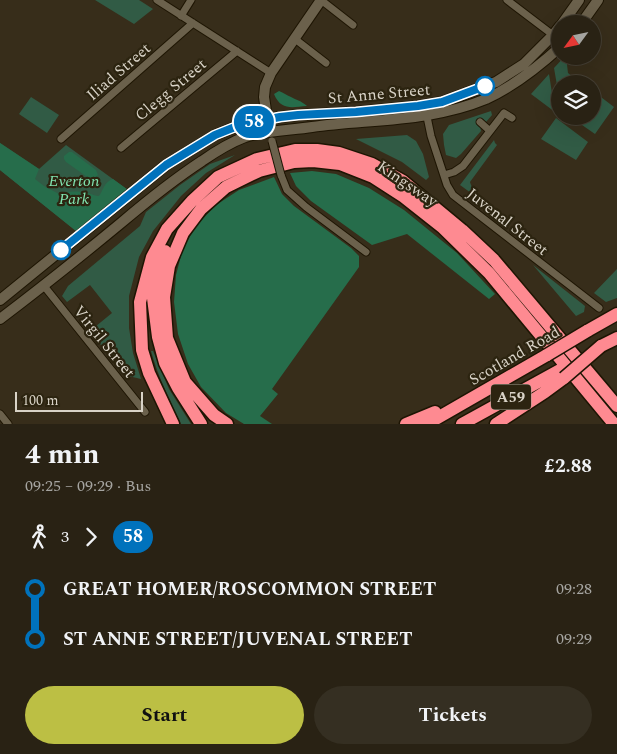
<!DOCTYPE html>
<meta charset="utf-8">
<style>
body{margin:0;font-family:Spectral,serif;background:#352f22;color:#f1f3f6;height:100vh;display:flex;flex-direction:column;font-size:19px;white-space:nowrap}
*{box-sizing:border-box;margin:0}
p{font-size:16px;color:#a5a4a0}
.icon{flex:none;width:28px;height:28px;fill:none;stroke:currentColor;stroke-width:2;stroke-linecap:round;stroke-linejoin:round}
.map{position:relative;height:424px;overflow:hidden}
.panel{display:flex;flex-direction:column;background:#292214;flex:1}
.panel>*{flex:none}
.badge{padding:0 10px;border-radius:16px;font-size:18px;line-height:32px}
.needle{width:32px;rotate:237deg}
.tools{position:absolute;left:551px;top:15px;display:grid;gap:10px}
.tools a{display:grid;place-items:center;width:50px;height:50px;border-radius:50%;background:#292214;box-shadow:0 5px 20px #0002,0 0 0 1px #453f34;font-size:25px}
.scale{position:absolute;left:15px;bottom:12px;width:128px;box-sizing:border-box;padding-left:5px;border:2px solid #d9d3c7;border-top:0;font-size:14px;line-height:18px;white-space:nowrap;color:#d9d3c7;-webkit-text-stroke:4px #2c2410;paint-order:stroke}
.map>.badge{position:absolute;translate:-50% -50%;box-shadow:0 0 0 2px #fff}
.legs{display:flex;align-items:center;gap:8px;height:55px;padding:0 25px;font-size:16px}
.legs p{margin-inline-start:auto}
.overview{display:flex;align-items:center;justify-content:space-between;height:85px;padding:0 25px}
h1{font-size:28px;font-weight:700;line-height:38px}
.button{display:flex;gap:10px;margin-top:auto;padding:10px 25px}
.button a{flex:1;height:58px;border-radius:30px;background:#bcbf44;color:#111;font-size:20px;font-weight:700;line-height:58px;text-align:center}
.button a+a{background:#352f22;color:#f1f3f6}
ul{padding:0 25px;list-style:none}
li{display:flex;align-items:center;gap:18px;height:50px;font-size:19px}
li i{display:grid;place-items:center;width:8px;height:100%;margin:0 6px;background:currentColor}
li i::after{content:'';width:12px;height:12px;margin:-6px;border:4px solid;border-radius:50%;background:#292214}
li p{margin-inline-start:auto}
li:first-child i{background:linear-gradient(#0000 50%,currentColor 0)}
li:last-child i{background:linear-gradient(currentColor 50%,#0000 0)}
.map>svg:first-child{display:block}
</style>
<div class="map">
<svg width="617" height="424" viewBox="0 0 617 424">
<rect width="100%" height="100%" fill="#372d1a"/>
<path fill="#315b45" d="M95,0H139L153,9L134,24Z
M565,56H566L568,73L582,84H560V98L559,97L554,68Z
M549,74L555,112L531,94Z
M593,91L614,107L595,134L582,125L581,116H592Z
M31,97L59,115L47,133L19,114Z
M491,111L492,115L486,122L481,118L477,124L480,126L481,131L461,154L456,158L446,155L444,145L443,134L449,125Z
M556,118L588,142L576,160L541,139Z
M407,135L416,141L423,154L429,177L426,180L402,162L356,139Z
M494,140L495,143L497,145L470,182C474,196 483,194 489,206L460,185Z
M0,143L39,169L66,145L128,190L76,231L0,170Z
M235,155L206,173L181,196L153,231L139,257L129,296V328L133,353L141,379L124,375L90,331L112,313L90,285L67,302L62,296L68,286L140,226L146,212L180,185L210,164Z
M533,265L585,306L584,312L576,316Z
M617,269V298L606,302L594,293Z
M151,351H153L169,389L191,424H181C170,400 158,377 151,351Z"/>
<path fill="#266d4b" d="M279,91C284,93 286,95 291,97C298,101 300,100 307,106C292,107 281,111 274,94Z
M0,143L39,169L35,179L44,186L59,194C69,191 78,191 88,193C92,194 95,196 99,196C104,189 104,182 113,179L128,190L76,231L0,170Z
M69,152H72L96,170L98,175C96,178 94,179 90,179L66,162L64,159V156Z
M312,171L336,174L369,188L404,210L457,253L495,294L489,299L407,234L372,245L311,201L296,186L290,173Z
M274,177L282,194L294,206L351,248L359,256V267L272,389L278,394L260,416L272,424H244L226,413L201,387L188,364L178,334L174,302L176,275L183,248L197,225L216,205L239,190Z"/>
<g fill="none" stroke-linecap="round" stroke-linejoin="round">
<g stroke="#1e1503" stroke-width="9">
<path id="street" d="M157,0L271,73
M321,0L353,25
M507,0L553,35
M181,16L191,0
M295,39L326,63
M426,112L431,136L447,185L453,195L599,308
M480,122L490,131
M61,139L193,23
M121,148L237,51
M281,175L287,190L306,207L366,252
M444,175L454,172L463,166L504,113L512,118
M44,286L145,412
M0,414L8,424"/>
</g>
<g stroke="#1e1503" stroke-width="12">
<path id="secondary" d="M562,24L579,0
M581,24L598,0
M268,124L264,97L265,87L271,73L321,0
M0,300L166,165L215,135L240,125L280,117L298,115L356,112L418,106L442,102L496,82L524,64L553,35L560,26
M0,319C41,288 81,256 121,223C147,201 173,180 202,161C215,152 229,143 245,137C263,131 292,130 312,127C370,119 431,122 486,99C514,86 537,68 560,47"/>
</g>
<g stroke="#1e1503" stroke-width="15">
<path id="highway" d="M165,251L159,261L153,298L158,337L165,363L178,388L201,424
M587,331L617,314
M601,346L617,338
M173,424L149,373L142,350L140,302L152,257L167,229L192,201L218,177L257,159L295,150H317L339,153L372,164L403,181L462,230L494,260L617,406
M227,424L214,415L185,382L167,338L164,297L169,266L183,233L201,209L226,187L259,171L294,162L313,161L340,164L373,177L404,197L442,227L489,273L614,424
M406,424L435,412
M427,424L547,355
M462,424L560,370
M496,424L545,392L564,378"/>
</g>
<use href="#street" stroke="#6b614c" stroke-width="7"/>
<use href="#secondary" stroke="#6b614c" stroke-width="10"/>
<use href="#highway" stroke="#fe8a91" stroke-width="12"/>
<g stroke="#1e1503" stroke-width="9" stroke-linecap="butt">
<path id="street-bridge" d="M272,141L281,175"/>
</g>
<g stroke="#1e1503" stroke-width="15" stroke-linecap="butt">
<path id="highway-bridge" d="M547,355L587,331
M564,378L601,346"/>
</g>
<use href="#street-bridge" stroke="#6b614c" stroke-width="7"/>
<use href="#highway-bridge" stroke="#fe8a91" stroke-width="12"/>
</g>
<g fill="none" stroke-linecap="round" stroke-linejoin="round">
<g stroke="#fff" stroke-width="11">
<path id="line-1" d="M61,250L166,165L215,135L240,125L280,117L298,115L356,112L418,106L442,102L485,86"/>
</g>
<use href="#line-1" stroke="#0072bc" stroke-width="8"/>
</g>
<g fill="#fff" stroke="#0072bc" stroke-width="2.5">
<circle cx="485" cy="86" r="9"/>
<circle cx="61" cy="250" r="9"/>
</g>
<g text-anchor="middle" stroke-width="4.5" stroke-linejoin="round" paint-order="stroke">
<rect fill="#2c2410" stroke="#a59e90" stroke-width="1" x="491" y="384.5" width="40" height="25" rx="4"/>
<g font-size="15" font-weight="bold" fill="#d9d3c7">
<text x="511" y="402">A59</text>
</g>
<g font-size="16" fill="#d9d3c7" stroke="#2c2410">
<text transform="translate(118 71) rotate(-41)" y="6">Iliad Street</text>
<text transform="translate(170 89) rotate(-40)" y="6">Clegg Street</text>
<text transform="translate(379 93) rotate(-5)" y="6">St Anne Street</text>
<text transform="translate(408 183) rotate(34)" y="6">Kingsway</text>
<text transform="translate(508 221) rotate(38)" y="6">Juvenal Street</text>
<text transform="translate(105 341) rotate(51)" y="6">Virgil Street</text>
<text transform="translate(514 355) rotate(-30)" y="6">Scotland Road</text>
</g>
<g font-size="16" font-style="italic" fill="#81e3af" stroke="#2c2410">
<text x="74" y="186">Everton<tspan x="74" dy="18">Park</tspan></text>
</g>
</g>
</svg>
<div class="tools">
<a><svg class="needle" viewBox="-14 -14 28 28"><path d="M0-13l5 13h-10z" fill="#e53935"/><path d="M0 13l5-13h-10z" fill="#a5a4a0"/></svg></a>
<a><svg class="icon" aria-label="layers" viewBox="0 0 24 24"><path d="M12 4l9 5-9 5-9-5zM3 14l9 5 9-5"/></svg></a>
</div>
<div class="scale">100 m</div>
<b class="badge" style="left:254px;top:122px;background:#0072bc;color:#fff">58</b>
</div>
<section class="panel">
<div class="overview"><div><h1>4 min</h1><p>09:25 – 09:29 · Bus</p></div><b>£2.88</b></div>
<div class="legs"><svg class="icon" aria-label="walk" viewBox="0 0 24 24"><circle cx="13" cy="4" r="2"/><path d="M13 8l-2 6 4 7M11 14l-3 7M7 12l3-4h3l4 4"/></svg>3<svg class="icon" aria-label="forward" viewBox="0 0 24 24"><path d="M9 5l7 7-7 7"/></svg><b class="badge" style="background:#0072bc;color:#fff">58</b></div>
<ul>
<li><i style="color:#0072bc"></i><b>GREAT HOMER/ROSCOMMON STREET</b><p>09:28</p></li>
<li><i style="color:#0072bc"></i><b>ST ANNE STREET/JUVENAL STREET</b><p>09:29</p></li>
</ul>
<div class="button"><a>Start</a><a>Tickets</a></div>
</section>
